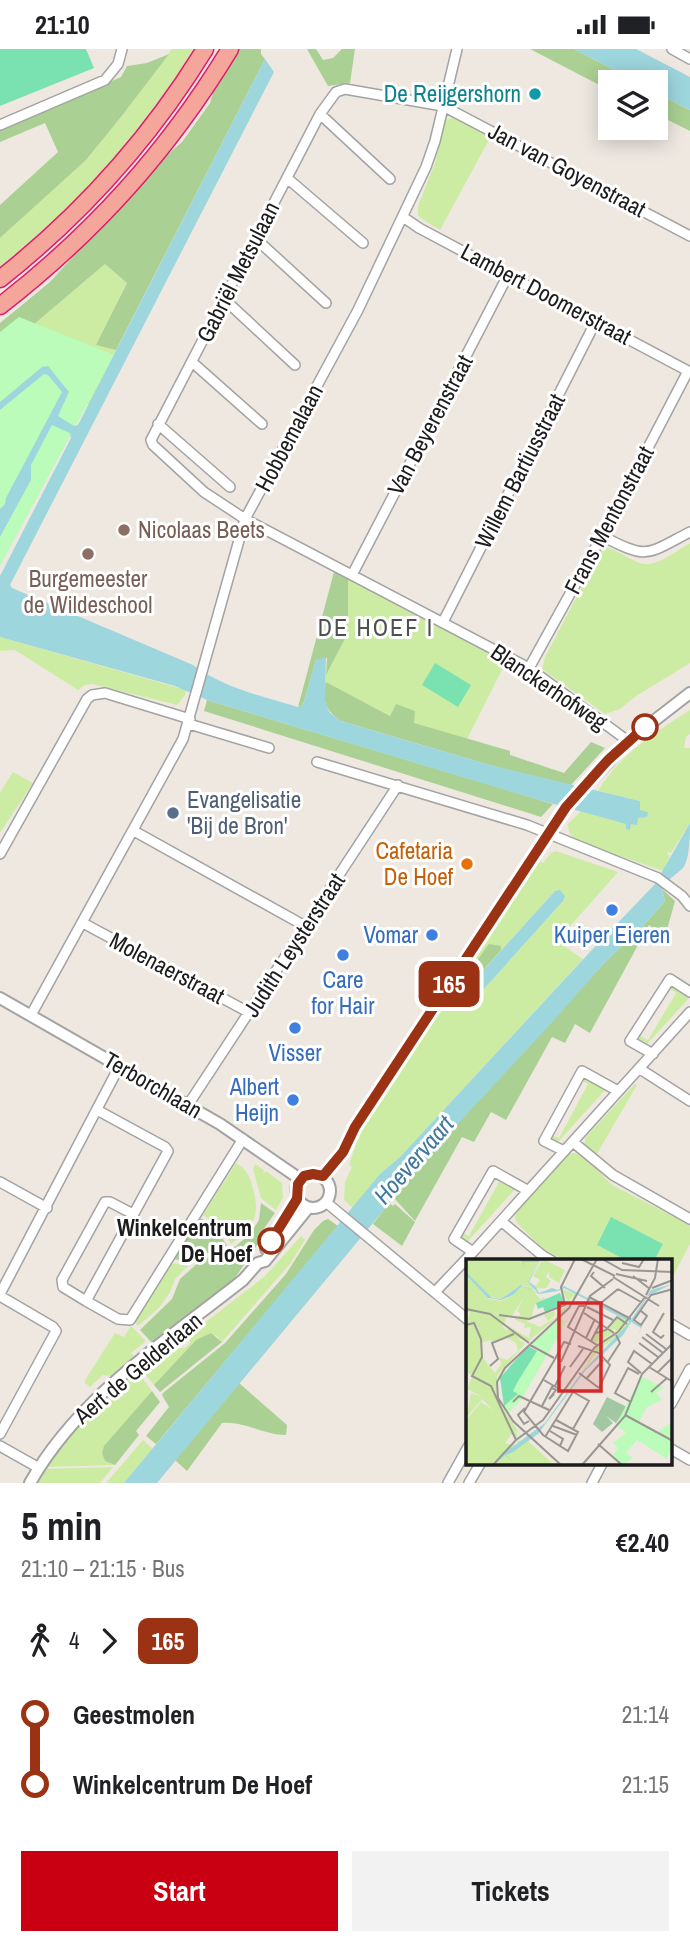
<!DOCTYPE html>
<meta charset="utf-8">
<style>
body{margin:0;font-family:"Archivo Narrow",sans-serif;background:#f2f2f2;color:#202124;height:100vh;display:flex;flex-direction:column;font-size:26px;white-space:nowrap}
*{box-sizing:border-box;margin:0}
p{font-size:23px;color:#757577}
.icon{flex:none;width:38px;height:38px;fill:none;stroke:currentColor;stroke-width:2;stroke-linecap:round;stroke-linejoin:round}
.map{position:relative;height:1434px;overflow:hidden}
.drawer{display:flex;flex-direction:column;background:#fff;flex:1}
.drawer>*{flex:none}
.badge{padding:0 14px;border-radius:10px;font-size:24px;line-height:46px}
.controls{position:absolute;left:598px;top:21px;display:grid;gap:14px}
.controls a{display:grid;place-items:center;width:70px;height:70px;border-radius:0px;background:#fff;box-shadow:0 4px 18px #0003;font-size:35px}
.map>.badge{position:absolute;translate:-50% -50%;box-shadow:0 0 0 4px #fff}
.legs{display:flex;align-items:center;gap:10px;height:77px;padding:0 21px;font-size:23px}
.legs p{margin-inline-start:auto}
.headline{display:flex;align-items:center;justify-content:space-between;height:119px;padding:0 21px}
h1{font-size:38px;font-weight:800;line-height:52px}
.action{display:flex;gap:14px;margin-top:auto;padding:14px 21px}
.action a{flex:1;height:80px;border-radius:0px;background:#c80012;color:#fff;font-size:28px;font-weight:800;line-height:80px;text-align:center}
.action a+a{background:#f2f2f2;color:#202124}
ul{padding:0 21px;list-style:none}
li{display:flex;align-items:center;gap:24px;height:70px;font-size:26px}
li i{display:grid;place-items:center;width:10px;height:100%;margin:0 9px;background:currentColor}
li i::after{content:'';width:18px;height:18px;margin:-9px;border:5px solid;border-radius:50%;background:#fff}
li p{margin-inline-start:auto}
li:first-child i{background:linear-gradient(#0000 50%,currentColor 0)}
li:last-child i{background:linear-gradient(currentColor 50%,#0000 0)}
.status{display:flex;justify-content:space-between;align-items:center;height:49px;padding:0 35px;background:#fff;direction:ltr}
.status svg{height:19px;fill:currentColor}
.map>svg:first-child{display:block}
</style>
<div class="status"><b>21:10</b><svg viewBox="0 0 49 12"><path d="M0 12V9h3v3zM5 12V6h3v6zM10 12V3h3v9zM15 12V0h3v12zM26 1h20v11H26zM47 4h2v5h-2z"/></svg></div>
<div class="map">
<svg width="690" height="1434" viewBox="0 0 690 1434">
<rect width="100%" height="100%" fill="#eee8e1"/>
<path fill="#cdeca3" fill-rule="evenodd" d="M172,0H197C166,47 133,92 95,134C66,166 33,193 0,222V189L86,111L121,68Z
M453,68L491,87L440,181L422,170L418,166V157L435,114L444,72Z
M105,215L127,233L97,296L116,301L89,356L0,304Z
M690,494V614L636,647L620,660L605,665L542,620L545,608L603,498C619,499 634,517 650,515C663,513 679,500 690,494Z
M348,530L506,613L467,690L413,674L396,655L390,667L326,633V626L348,584Z
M0,588L186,641L185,646L177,656L92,635L85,636L78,641L15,601L0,602Z
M690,661V685L686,688L684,699H690V774L671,804L668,803L667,805L670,807L663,822L578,792C571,787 568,784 568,775L581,762L627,775L630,780C632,769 639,768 640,752L598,742C618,707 657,682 690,661Z
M13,723L33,734L0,784V743Z
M556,802L618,823L557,892L583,910L400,1108L380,1125L353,1159L344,1151L345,1133L352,1118L349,1116L363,1074L539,811L543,814L551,804ZM555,842L565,847L563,852L464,962L458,959L461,946Z
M670,934L690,946V948L647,995L637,989L639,986L648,991L676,944L668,938Z
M582,1026L606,1040L557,1094L549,1088L550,1085L559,1089L588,1035L580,1030Z
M635,1035L637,1036L595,1108L585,1098V1089Z
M574,1104C592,1108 600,1127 614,1137L690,1176V1195L671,1231V1212H654L663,1195L597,1196L627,1212H566L543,1200L517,1174L515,1169L516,1163L569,1105Z
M236,1114C246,1120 249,1125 252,1136C261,1165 255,1178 231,1195L222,1180L203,1166Z
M255,1115L264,1121L263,1125L266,1122L282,1134L283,1149L276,1161L261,1149L253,1120Z
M493,1125L517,1138L467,1193L459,1188L461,1183L469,1187L499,1133L491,1128Z
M301,1187L305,1191L290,1215L222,1293L216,1286L196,1291L154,1336L145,1325L178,1299H185L190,1294L189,1286L265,1227Z
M171,1214L188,1217L175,1230L170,1243L159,1259L138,1277L134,1273Z
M131,1277L146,1292L131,1304L135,1309L111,1327L103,1326L90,1338L85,1334V1331L115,1284L124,1288Z
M137,1322L152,1342L102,1404L105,1412L115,1416L44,1418C70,1381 101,1350 137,1322Z
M143,1391L153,1400L124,1434H106Z
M113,1418L100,1434H35L43,1420Z"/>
<path fill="#aad093" d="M238,0H261V5L265,10L116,301L96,296L127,234L105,215L0,304V274L50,233L159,113L182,93L210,54L215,37Z
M307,0H316L323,11L333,9L342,0H355L350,34L328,37Z
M530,0H574L637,33H611V42Z
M169,5L121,68L86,111L0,189V156L58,103L45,74L0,93V81L121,28L127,17L147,14Z
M656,44L690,61V82L656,65Z
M334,523L348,530V584L326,626L327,609L316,611L303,656L298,658Z
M326,633L390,667L396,655L415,662L414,674L510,702V706L564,724L591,693L605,699L571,736L493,717L341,672C327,663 320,650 326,633Z
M207,651L553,755L541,768L204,662Z
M662,840L675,852L665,888L649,876L590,984L575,975L565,994L552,988L506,1071L491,1063L474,1093L462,1088L415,1172L394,1149L437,1097L607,911L643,877L665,852Z
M489,895L501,897V901L461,946L458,959L453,961L449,959L447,953Z
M261,1154L275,1164L260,1185L263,1187L233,1232L153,1295L140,1281L172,1250L180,1230L199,1213L236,1197L250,1185L259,1171Z
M389,1154L393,1157L395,1155L415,1173L402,1197L373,1175Z
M201,1169L219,1183L227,1197L200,1207L192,1213L174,1210Z
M328,1170L338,1177L156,1395L146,1387L169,1358L162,1346L163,1344L225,1294L286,1225L314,1181L323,1172Z
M211,1284L222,1293L160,1343L154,1336L196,1291Z
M239,1334L287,1376L286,1386C264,1386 244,1372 222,1374L187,1422L175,1411Z
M152,1342L160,1353L136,1382L139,1386L115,1416L105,1412L102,1404L104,1397Z"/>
<path fill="#bbfcba" d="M19,268L114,306L0,517V283Z"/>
<path fill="#7ae2b0" d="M0,0H86L94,19L0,57Z
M435,614L471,636L458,658L422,636Z
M611,1168L663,1195L654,1212H627L597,1196Z"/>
<path fill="#9ed6de" d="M574,0H636L690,28V61L656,44V33H637Z
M265,10L274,23L10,536L12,539L193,616C224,639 261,647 298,658L303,656L316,611L326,608L325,653L330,664L341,672L493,717L640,752V761L648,763L647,768L638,769L637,776L631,775L630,781L626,780V775L529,748L207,651L175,637L0,588V527L71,389L70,384L52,376L31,416V431L0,488V460L5,455L6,449L62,343L48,326L44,325L0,361V353L42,318L48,317L69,343L58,367L74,377L78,376Z
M690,774C690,788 690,809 683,819C675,827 668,829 662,840L665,852L643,877L607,911L547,979L437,1097L157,1434H124L380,1125L400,1108L589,904L655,835Z
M560,841L565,847L563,852L464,962L458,959L461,946L555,842Z"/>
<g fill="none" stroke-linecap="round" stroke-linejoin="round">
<g stroke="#a3a3a3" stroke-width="12">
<path id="minor" d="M672,0L690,10
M320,65L390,130
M0,76L105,31L118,15L122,0
M287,129L363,194
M403,168L419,179L690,323
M255,189L326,254
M224,250L295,316
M192,313L262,375
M158,375L230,438
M602,487C649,511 645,506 690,483
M352,526L508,226
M443,573L596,272
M529,619L602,487L688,322
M189,675L269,699
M628,692L529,619L245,470L204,443L153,396L151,391L320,65L336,43L345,40L443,57L690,187
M317,713L527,776L658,829L682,847L690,857
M134,782L305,877
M0,805L87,650L92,646L105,644L190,670
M83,874L250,964
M31,966L183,690L245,470L358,261L426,118L435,92L457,0
M653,1005L630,992L670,930L690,943
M640,1020L690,1052
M188,1056L398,736
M97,1061L165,1098L168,1102L167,1104L86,1252L63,1238L62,1231L105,1153H110L133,1165
M573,1093L613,1126L690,1170
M564,1102L544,1092L582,1022L618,1042
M0,1133L47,1159
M327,1154L468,1271
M501,1172L543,1207L552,1212
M473,1203L690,963
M435,1243L473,1203L454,1190L493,1122L527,1141
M0,1245L120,1016
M0,1247L53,1278L56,1282L0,1385
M86,1252L118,1270L130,1271L243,1090
M671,1275L690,1286
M671,1355L690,1320
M0,1397L39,1419
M671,1400L690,1411
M448,1434L468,1398
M469,1434L480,1415
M592,1434L602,1415"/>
</g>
<g stroke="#a3a3a3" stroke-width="14">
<path id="tertiary" d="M0,949L220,1075L300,1130
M296 1142a17 17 0 1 1 34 0a17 17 0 1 1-34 0Z
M323,1127L343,1103L355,1078L566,758L628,692L690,644
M266,1200L286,1171L297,1150
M30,1434C79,1347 166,1292 243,1231L258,1214L265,1212L308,1159"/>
</g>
<g stroke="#df1b70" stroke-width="19">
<path id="trunk" d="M0,230C81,166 151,88 205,0
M0,257C94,184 168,102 230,0"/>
</g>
<use href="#minor" stroke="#fff" stroke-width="9"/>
<use href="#tertiary" stroke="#fff" stroke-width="10"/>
<use href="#trunk" stroke="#f4a69a" stroke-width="16"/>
</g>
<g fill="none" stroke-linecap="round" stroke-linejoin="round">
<g stroke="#fff" stroke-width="16">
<path id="line-1" d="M271,1192L297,1150L298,1135L304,1127L313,1125L323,1127L343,1103L355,1078L566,758L608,711L645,678"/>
</g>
<use href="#line-1" stroke="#9b3214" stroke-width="10"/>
</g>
<circle fill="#0f9aa8" stroke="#fff" stroke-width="2.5" cx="535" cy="45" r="7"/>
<g fill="#8d6e63" stroke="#fff" stroke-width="2.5">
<circle cx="124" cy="481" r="7"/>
<circle cx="88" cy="505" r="7"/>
</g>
<g fill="#fff" stroke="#9b3214" stroke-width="3.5">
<circle cx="645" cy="678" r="12"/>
<circle cx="271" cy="1192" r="12"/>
</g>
<circle fill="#5c6f8a" stroke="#fff" stroke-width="2.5" cx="173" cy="764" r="7"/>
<circle fill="#e8710a" stroke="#fff" stroke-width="2.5" cx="467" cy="815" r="7"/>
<g fill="#3f7fe0" stroke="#fff" stroke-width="2.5">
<circle cx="612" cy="861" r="7"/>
<circle cx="432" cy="886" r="7"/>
<circle cx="343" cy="906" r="7"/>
<circle cx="295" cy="979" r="7"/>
<circle cx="293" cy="1051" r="7"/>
</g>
<g text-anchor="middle" stroke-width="6" stroke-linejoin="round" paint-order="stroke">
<g font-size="23" fill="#0d838f" stroke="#fff" text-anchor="end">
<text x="521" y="53">De Reijgershorn</text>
</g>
<g font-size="23" fill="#1c1c1c" stroke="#fff">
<text transform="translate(567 121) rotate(28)" y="8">Jan van Goyenstraat</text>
<text transform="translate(238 223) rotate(-63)" y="8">Gabriël Metsulaan</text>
<text transform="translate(546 245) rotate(28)" y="8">Lambert Doomerstraat</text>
<text transform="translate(430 376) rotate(-62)" y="8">Van Beyerenstraat</text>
<text transform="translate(289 389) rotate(-62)" y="8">Hobbemalaan</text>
<text transform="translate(520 422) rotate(-63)" y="8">Willem Bartiusstraat</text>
<text transform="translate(609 471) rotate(-62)" y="8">Frans Mentonstraat</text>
<text transform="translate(549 638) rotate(34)" y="8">Blanckerhofweg</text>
<text transform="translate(294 896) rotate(-57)" y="8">Judith Leysterstraat</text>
<text transform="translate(167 919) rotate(28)" y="8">Molenaerstraat</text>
<text transform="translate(153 1036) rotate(30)" y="8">Terborchlaan</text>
<text transform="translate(138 1319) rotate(-40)" y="8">Aert de Gelderlaan</text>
</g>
<g font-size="23" fill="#785e54" stroke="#fff" text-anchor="start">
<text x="138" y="489">Nicolaas Beets</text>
<text x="88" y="538" text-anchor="middle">Burgemeester<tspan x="88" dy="26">de Wildeschool</tspan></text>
</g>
<g font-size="23" fill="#4e5e75" stroke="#fff" text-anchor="start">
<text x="187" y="759">Evangelisatie<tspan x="187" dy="26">'Bij de Bron'</tspan></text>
</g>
<g font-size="23" fill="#c56008" stroke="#fff" text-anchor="end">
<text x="453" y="810">Cafetaria<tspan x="453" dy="26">De Hoef</tspan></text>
</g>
<g font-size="23" fill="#366cbe" stroke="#fff">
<text x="418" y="894" text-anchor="end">Vomar</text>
<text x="612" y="894">Kuiper Eieren</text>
<text x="343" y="939">Care<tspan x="343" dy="26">for Hair</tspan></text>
<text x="295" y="1012">Visser</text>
<text x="279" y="1046" text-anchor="end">Albert<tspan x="279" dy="26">Heijn</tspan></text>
</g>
<g font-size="23" font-weight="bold" fill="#1c1c1c" stroke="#fff" text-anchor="end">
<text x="252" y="1187">Winkelcentrum<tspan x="252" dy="26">De Hoef</tspan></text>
</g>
<g font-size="24" letter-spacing="2" fill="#4f4f4f" stroke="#fff">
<text x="376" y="587">DE HOEF I</text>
</g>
<g font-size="24" font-style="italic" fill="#3f789f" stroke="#fff">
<text transform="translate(414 1111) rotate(-49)" y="8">Hoevervaart</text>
</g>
</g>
<g transform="translate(466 1210)">
<rect width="206" height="206" fill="#eee8e1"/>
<path d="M0,0H74L62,23L69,28L74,21L67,17L77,0L99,11L93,24L83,18V12L80,18L85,22L80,29L66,30L74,40L81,38L69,45L65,60L88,52L89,56L82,62L78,56L60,62L74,68L90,58L105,42L108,35L102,43L96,30L110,35L96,54L63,82L51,79L59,85L31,117V141L55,176L49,171L53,179L45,176L39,184L52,187L51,182L60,181L51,189L39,193L27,206H0V161L15,143L27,151L16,140L0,159L5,134L17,138L1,130L9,111L5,116L0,112V66L12,65H0L4,54L0,51H5L0,50V16L23,40L35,42L47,36L55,28H63L55,26L35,40L22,37L2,15ZM58,38L51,52L55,55L48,60L59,65L58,69L65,68L63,79L42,67L41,72L37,68L41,58L25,54L46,57ZM41,79L50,84L52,92L41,101L32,98L36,104L29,114L16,98L15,84L25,81L27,85ZM152,57L164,63L158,71L131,93L115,115L130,88L148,76L150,71L146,69L148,74L130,84L126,82L130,74L140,71ZM62,182L88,206H29L39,195Z" fill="#cdeca3" fill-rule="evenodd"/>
<path d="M141,138L161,148L150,164L140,157L147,164L136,173L127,165Z" fill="#a1c8a3"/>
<path d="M94,60L100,62L82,95L66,85ZM71,92L81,96L55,141L42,154L38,147L51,135L47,132L51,122ZM175,117L198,129L190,134L196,141L181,148L173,163L182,168L185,163L183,169L191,173L206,163V187L201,200L171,181L160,194L167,199L158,206L146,197L152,189L147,184L160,174L150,166Z" fill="#bbfcba"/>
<path d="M94,34L99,45L79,53L77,48L72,50L70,44ZM62,87L71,92L52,122L47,132L52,135L38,147L34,119Z" fill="#7ae2b0"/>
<path d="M49,0H75L63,23L69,27L73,34L86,29L92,31L98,27L165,61L185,31L206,25L182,37L167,62L176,68L172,76L175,69L165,63L157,76L119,112L72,175L48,192L52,191L40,196L51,206L39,196L28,206L41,192L79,164L116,113L164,63L98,29L92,32L73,35L56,27L47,36L35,41L22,39L0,16V5L2,15L26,39L35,40L55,26L72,34L62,23L73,3H58V9L57,3Z" fill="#9ed6de"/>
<path fill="none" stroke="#9a9692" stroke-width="2" d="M115,0L149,17M138,1L156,11L207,13M156,4L173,8L178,0M128,13L125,17L139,29M150,15L181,22M167,17L184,30M147,18L193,47M186,29L207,21M152,30L175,43M180,36L189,19L192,0M123,38L165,60M135,44L152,30M120,47H113L102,68L131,86M121,48L147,61M0,50L24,55L63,84M175,52L181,57L175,66L168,61L185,36L207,30M118,54L148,74M33,56L63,60L99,46L95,28L109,0M0,66L8,64L15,80L16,98L6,117L25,127L50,181M152,73L179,38M130,74L140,71L151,58L161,65M180,75L200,90M198,76L195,79L187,73L198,54M176,78L197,94M120,79L129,60M125,82L135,63M173,84L192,98M64,86L88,99M112,87L133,94L144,106L133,129M89,100L58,153L77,176L102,192L112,173L90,161M89,100L98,83L105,85M95,103L124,37L147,20M141,104L154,84L150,76M24,107L32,100L26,84L48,75M104,108L117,90M183,108L207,123M192,113L207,98M113,114L133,129M175,114L162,103L168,92L186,105M76,120L95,131M120,120L137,101M89,127L99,107M86,129L90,131L83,140L88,135M185,133L201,119M47,143L53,137L83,151M165,143L149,134L162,109L173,115M76,147L87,126M59,149L52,156L58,165L63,162M159,156L207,182M87,167L111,176M84,172L97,180L94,187M79,178L107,133L123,142L107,170M50,181L77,161L129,88L152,73M132,185L156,206M27,206L50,181M95,206L47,162L32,139L31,123L39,109L103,49L131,0M116,206L159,157L176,115L207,84"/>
<path fill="#d62828" fill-opacity="0.15" stroke="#d62828" stroke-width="3.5" d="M93,44H135V132H93Z"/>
<rect width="206" height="206" fill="none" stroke="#1c1c1c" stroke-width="3.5"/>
</g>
</svg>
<div class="controls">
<a><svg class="icon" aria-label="layers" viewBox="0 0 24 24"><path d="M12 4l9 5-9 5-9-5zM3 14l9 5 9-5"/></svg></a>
</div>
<b class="badge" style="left:449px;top:935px;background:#9b3214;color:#fff">165</b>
</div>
<section class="drawer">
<div class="headline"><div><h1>5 min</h1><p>21:10 – 21:15 · Bus</p></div><b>€2.40</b></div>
<div class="legs"><svg class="icon" aria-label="walk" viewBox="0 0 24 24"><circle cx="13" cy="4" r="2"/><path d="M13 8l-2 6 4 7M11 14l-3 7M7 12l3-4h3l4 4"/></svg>4<svg class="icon" aria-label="forward" viewBox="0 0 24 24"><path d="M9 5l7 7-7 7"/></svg><b class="badge" style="background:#9b3214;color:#fff">165</b></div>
<ul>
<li><i style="color:#9b3214"></i><b>Geestmolen</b><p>21:14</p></li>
<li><i style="color:#9b3214"></i><b>Winkelcentrum De Hoef</b><p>21:15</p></li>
</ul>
<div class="action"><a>Start</a><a>Tickets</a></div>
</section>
